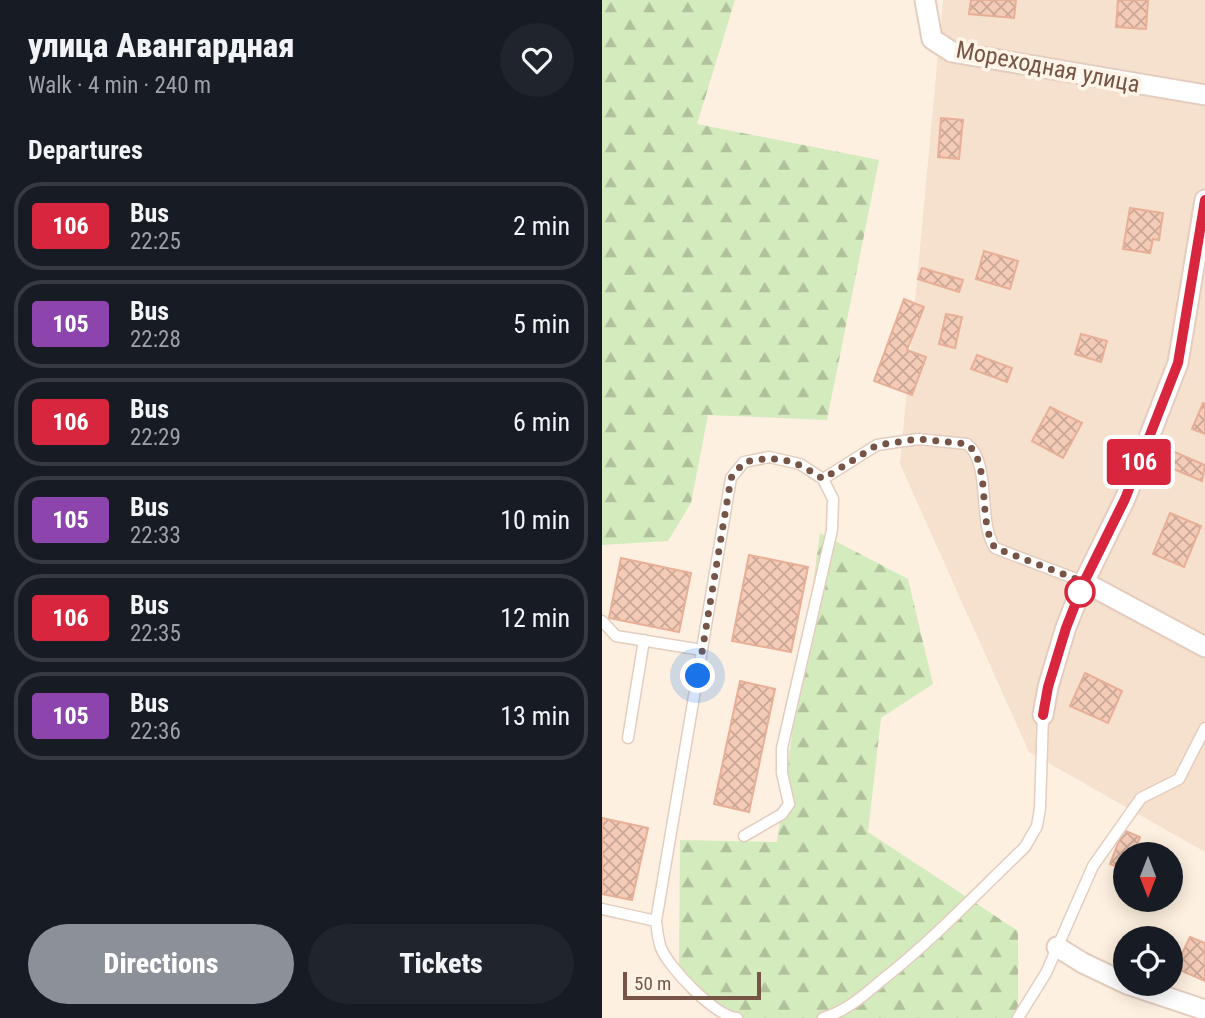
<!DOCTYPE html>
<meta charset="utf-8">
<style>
body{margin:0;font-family:"Roboto Condensed",sans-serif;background:#20242c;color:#f1f3f6;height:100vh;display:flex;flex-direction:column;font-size:26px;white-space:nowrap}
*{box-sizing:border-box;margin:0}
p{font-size:23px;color:#9ea1a6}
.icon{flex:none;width:38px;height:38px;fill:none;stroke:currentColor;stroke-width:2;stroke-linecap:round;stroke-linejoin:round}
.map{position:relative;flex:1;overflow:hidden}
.panel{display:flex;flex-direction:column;background:#171b24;width:602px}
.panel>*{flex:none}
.badge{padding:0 14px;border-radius:5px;font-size:24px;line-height:46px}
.needle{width:46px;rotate:180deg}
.fabs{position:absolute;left:511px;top:842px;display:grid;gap:14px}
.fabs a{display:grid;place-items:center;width:70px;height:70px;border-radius:50%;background:#171b24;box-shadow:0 4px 18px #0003;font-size:35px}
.scale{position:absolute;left:21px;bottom:18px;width:138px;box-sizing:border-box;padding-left:7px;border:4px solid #765446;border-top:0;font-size:19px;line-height:24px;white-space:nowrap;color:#765446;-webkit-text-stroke:5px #fff4e8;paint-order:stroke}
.you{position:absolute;width:35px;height:35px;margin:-18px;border:5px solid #fff;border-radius:50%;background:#1a73e8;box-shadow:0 0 0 10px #1a73e833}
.map>.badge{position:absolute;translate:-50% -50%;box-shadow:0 0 0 4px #fff}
h2{padding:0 28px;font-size:26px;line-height:63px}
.round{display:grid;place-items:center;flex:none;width:74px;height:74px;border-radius:37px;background:#20242c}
.headline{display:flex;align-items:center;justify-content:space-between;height:119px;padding:0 28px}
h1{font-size:33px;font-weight:800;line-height:52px}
.button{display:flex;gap:14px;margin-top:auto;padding:14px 28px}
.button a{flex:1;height:80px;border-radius:42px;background:#8c9099;color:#fff;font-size:28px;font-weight:800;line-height:80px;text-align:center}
.button a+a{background:#20242c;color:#f1f3f6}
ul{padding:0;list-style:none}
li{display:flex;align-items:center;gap:21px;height:88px;margin:0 14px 10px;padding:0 14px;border:4px solid #363941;border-radius:28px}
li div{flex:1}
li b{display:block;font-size:26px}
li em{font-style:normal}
li .badge{min-width:77px;font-weight:700;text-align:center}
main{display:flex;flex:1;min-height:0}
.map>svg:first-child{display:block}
</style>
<main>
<section class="panel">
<div class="headline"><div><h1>улица Авангардная</h1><p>Walk · 4 min · 240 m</p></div><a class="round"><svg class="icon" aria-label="heart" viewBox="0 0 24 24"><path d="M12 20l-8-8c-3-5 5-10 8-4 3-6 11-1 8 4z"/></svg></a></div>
<h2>Departures</h2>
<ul>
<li><span class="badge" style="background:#d7263d;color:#fff">106</span><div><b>Bus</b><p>22:25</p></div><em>2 min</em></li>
<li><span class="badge" style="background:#8e44ad;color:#fff">105</span><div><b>Bus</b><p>22:28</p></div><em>5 min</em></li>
<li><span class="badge" style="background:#d7263d;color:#fff">106</span><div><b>Bus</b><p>22:29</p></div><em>6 min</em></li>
<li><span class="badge" style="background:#8e44ad;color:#fff">105</span><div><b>Bus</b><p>22:33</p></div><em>10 min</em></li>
<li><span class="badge" style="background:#d7263d;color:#fff">106</span><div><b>Bus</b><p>22:35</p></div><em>12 min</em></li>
<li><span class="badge" style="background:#8e44ad;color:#fff">105</span><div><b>Bus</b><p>22:36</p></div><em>13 min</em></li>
</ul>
<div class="button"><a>Directions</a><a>Tickets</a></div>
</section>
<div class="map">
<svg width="603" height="1018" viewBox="0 0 603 1018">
<defs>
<pattern id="forest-firs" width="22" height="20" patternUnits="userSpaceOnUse" patternTransform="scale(1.75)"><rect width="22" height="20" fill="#d4ebbe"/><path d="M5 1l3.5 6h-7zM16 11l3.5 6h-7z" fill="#b1c19c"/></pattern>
<pattern id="building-cross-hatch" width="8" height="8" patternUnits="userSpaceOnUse" patternTransform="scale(1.75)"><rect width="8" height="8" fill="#f4cbb6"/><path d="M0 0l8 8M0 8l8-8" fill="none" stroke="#caa796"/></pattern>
</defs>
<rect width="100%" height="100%" fill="#fdf0e0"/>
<path fill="#f5e1ce" d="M341,0H603V852L427,752L298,464Z"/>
<path fill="url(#forest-firs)" d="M0,0H133L95,124L277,160L225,420L106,415L89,503L66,541L0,545Z
M218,533L306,579L331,684L279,718L266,832L416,931V1018H126L77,965L78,840L175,842Z"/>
<path fill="url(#building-cross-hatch)" stroke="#e8af96" stroke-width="2" d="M369,0H414L412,18L367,14Z
M516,0H546L544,29L514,27Z
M339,118L361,120L357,159L336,157Z
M528,208L561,213L557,240L551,239L548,253L521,249Z
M382,251L416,261L408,289L374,279Z
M320,268L361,280L357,292L316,279Z
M302,299L322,307L305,350L324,357L310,395L272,381Z
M344,314L360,317L353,348L337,344Z
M479,334L505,341L499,362L473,354Z
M375,355L410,368L405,382L369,369Z
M601,403L603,404V434L590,429Z
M448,407L480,423L461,458L430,441Z
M568,450L603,465L600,481L562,465Z
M568,513L599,526L582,567L551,554Z
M147,555L206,567L189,652L130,641Z
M19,558L89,573L77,632L7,618Z
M483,673L520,691L506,723L468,706Z
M138,681L173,689L147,812L112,804Z
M0,818L46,828L30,900L0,894Z
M521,830L538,837L532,854H523V870L508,864Z
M588,937L603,943V981L573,968Z"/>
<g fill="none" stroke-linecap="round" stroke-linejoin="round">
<g stroke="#e4cdbf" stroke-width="13">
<path id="lane" d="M221,479L275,445L316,439L365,444C390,463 375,522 393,548L482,582
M0,621L14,636L100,650
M26,738L42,640
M0,909L54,921
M135,1018C113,1016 67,968 59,948C56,940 55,929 54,921L129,478L142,462L167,457L198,464L221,479L231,499L230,530L180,748V773L187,804L180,814L142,836
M221,1018C245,1011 262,995 280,980C331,940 376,892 423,847L435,826L438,808L441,715
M416,1018L444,973L491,866L539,798L577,779L603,728"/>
</g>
<g stroke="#e4cdbf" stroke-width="23">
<path id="street" d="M323,0L330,39L350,52L603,95
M482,582L603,647
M441,715L446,687L464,627L482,582L523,499L576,363L603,200
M455,947L481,963L523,983
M525,984L603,1010"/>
</g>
<use href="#lane" stroke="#fff" stroke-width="10"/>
<use href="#street" stroke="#fff" stroke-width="19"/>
</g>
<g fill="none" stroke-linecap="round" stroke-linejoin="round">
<g stroke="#fff" stroke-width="16">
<path id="line" d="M441,715L446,687L464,628L482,582L523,499L576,363L603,200"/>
</g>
<use href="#line" stroke="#d7263d" stroke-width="10"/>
<path stroke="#765446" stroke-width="7" stroke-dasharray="0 12.6" d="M96,676L129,478L142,462C178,455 191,459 221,479L275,445L316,439L365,444C390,463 375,522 393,548L482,582L478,592"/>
</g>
<circle fill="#fff" stroke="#d7263d" stroke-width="3.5" cx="478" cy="592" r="14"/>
<g text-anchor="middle" stroke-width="7" stroke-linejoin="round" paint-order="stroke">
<g font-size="24" fill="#765446" stroke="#fff4e8">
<text transform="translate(446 67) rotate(11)" y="8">Мореходная улица</text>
</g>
</g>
</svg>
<div class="fabs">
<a><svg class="needle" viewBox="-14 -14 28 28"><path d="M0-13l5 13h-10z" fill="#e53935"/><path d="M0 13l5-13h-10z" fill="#9ea1a6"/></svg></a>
<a><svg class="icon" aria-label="locate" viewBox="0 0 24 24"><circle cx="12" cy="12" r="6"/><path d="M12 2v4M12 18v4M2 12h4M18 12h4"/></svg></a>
</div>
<div class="scale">50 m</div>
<div class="you" style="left:96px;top:676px"></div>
<b class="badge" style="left:537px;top:462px;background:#d7263d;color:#fff">106</b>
</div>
</main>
